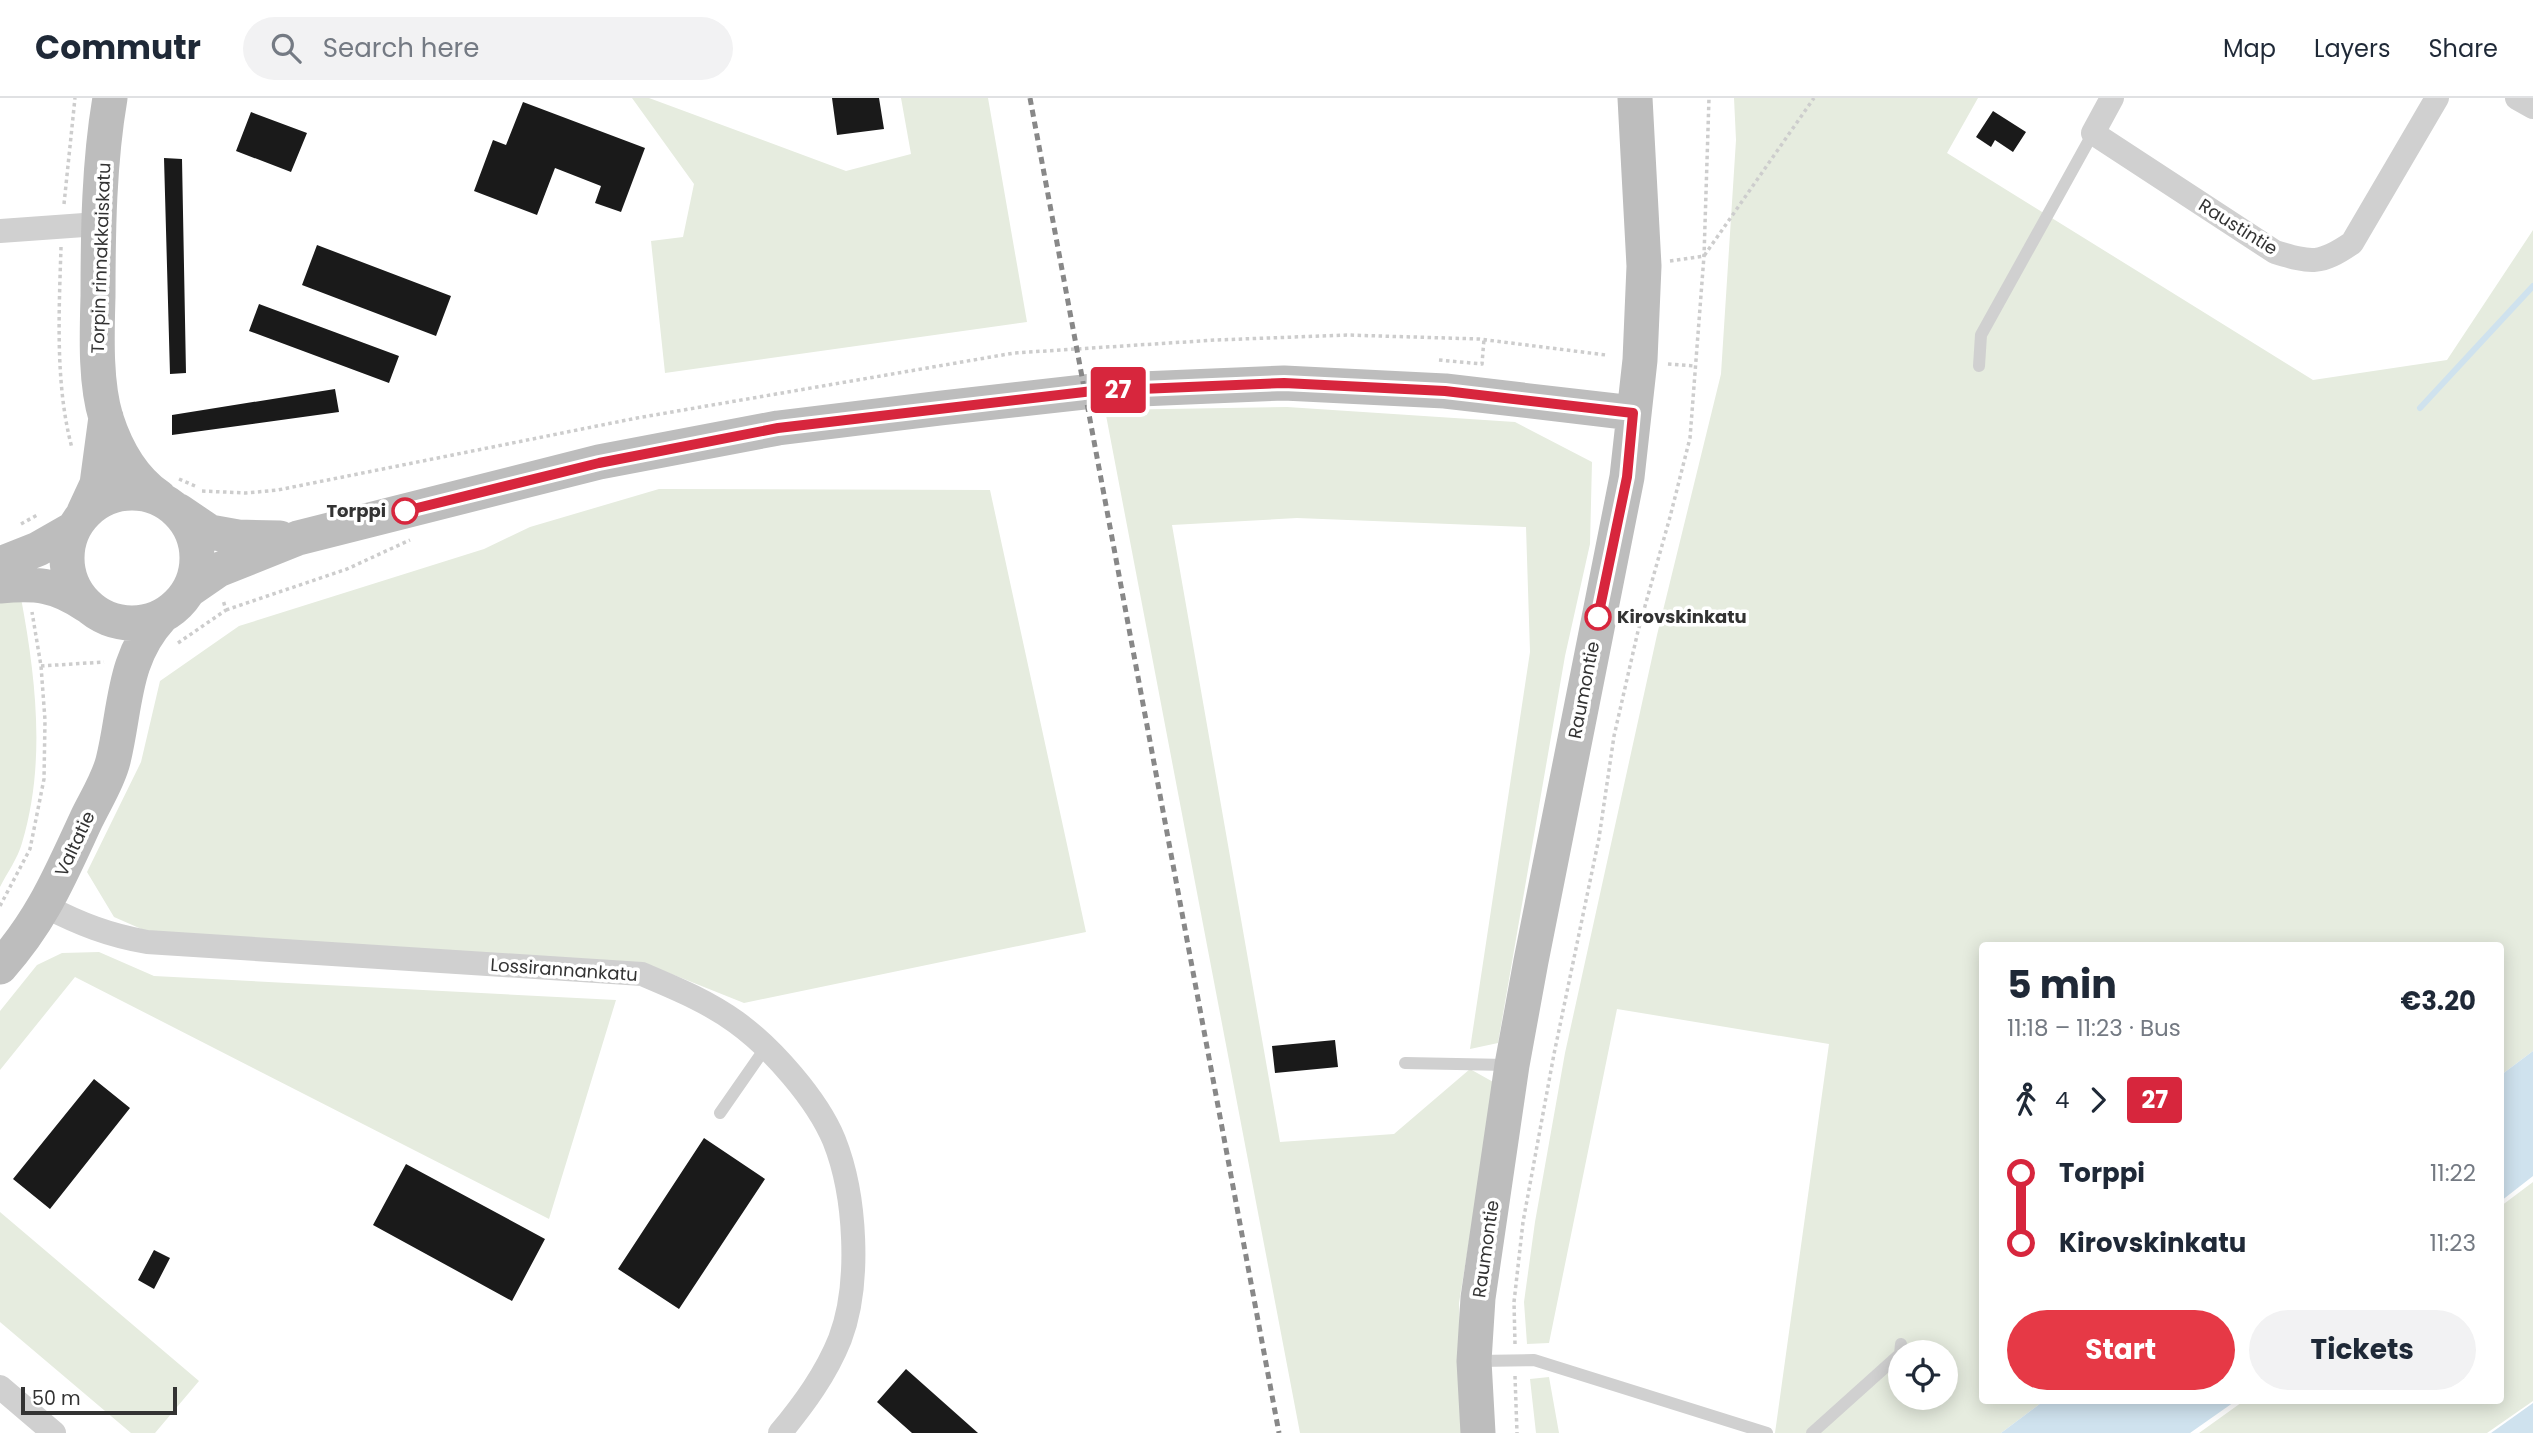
<!DOCTYPE html>
<meta charset="utf-8">
<style>
body{margin:0;font-family:Poppins,sans-serif;background:#f2f2f3;color:#1f2937;height:100vh;display:flex;flex-direction:column;font-size:26px;white-space:nowrap}
*{box-sizing:border-box;margin:0}
p{font-size:23px;color:#747a83}
.icon{flex:none;width:38px;height:38px;fill:none;stroke:currentColor;stroke-width:2;stroke-linecap:round;stroke-linejoin:round}
.map{position:relative;flex:1;overflow:hidden}
.drawer{position:absolute;left:1979px;top:844px;width:525px;height:462px;display:flex;flex-direction:column;background:#fff;border-radius:7px;box-shadow:0 4px 18px #0003}
.drawer>*{flex:none}
.badge{padding:0 14px;border-radius:5px;font-size:24px;line-height:46px}
.tools{position:absolute;left:1888px;top:1242px;display:grid;gap:14px}
.tools a{display:grid;place-items:center;width:70px;height:70px;border-radius:50%;background:#fff;box-shadow:0 4px 18px #0003;font-size:35px}
.scale{position:absolute;left:21px;bottom:18px;width:156px;box-sizing:border-box;padding-left:7px;border:4px solid #333;border-top:0;font-size:19px;line-height:24px;white-space:nowrap;color:#333;-webkit-text-stroke:5px #fff;paint-order:stroke}
.map>.badge{position:absolute;translate:-50% -50%;box-shadow:0 0 0 4px #fff}
.legs{display:flex;align-items:center;gap:10px;height:77px;padding:0 28px;font-size:23px}
.legs p{margin-inline-start:auto}
.summary{display:flex;align-items:center;justify-content:space-between;height:119px;padding:0 28px}
h1{font-size:38px;font-weight:700;line-height:52px}
.action{display:flex;gap:14px;margin-top:auto;padding:14px 28px}
.action a{flex:1;height:80px;border-radius:42px;background:#e63946;color:#fff;font-size:28px;font-weight:700;line-height:80px;text-align:center}
.action a+a{background:#f2f2f3;color:#1f2937}
ul{padding:0 28px;list-style:none}
li{display:flex;align-items:center;gap:24px;height:70px;font-size:26px}
li i{display:grid;place-items:center;width:10px;height:100%;margin:0 9px;background:currentColor}
li i::after{content:'';width:18px;height:18px;margin:-9px;border:5px solid;border-radius:50%;background:#fff}
li p{margin-inline-start:auto}
li:first-child i{background:linear-gradient(#0000 50%,currentColor 0)}
li:last-child i{background:linear-gradient(currentColor 50%,#0000 0)}
header{display:flex;align-items:center;gap:42px;box-sizing:border-box;height:98px;padding:0 35px;background:#fff;border-bottom:2px solid #e0e1e3}
header strong{font-size:33px}
nav{display:flex;gap:38px;margin-inline-start:auto;font-size:24px}
.search{width:490px;height:63px;background:#f2f2f3;display:flex;align-items:center;gap:18px;box-sizing:border-box;padding:0 24px;border-radius:38px;color:#747a83;font-size:26px}
.map>svg:first-child{display:block}
</style>
<header>
<strong>Commutr</strong>
<div class="search"><svg class="icon" aria-label="search" viewBox="0 0 24 24"><circle cx="10" cy="10" r="6"/><path d="M15 15l6 6"/></svg>Search here</div>
<nav><a>Map</a><a>Layers</a><a>Share</a></nav>
</header>
<div class="map">
<svg width="2533" height="1335" viewBox="0 0 2533 1335">
<rect width="100%" height="100%" fill="#fff"/>
<path fill="#e6ecdf" fill-rule="evenodd" d="M632,0H649L846,73L911,56L901,0H988L1027,224L665,275L651,143L683,139L694,86Z
M1734,0H1978L1947,55L2313,282L2447,262L2533,132V953L2501,977V847H1983V1302H2045L2001,1335H1775L1829,946L1617,911L1549,1245L1527,1246L1524,1204L1535,1124L1565,955L1657,537L1721,276L1736,42ZM1900,1255H1946V1300H1900Z
M1287,309L1515,324L1592,364L1590,446L1565,558L1498,945L1470,951L1530,554L1526,429L1297,420L1172,427L1280,1044L1394,1036L1470,971L1495,985L1459,1205L1463,1335H1300L1105,312Z
M659,391L990,392L1086,834L744,905L659,871L162,840L114,819L87,774L141,664L160,583L239,528L484,451L530,429Z
M21,500C36,581 46,665 22,745C18,760 7,775 0,789V502Z
M99,854L154,878L616,902L549,1121L75,879L0,972V913L37,867L62,855Z
M2533,1084V1303L2487,1335H2199L2245,1302H2501V1108Z
M0,1114L199,1283L155,1335H131L0,1224Z
M1549,1279L1559,1335H1536L1530,1281Z"/>
<path fill="#cfe2ee" d="M2533,953V1078L2501,1103V977Z
M2045,1302H2237L2190,1335H2001Z
M2533,1305V1335H2491Z"/>
<g fill="none" stroke-linecap="round" stroke-linejoin="round">
<path stroke="#cfe2ee" stroke-width="6" d="M2420,310L2533,188"/>
</g>
<path fill="#1a1a1a" d="M832,0H879L884,31L837,37Z
M523,4L645,50L621,114L595,105L601,88L555,70L537,117L474,93L493,42L506,47Z
M1993,13L2026,34L2013,54L1995,42L1991,49L1976,39Z
M251,14L307,35L291,74L236,53Z
M164,60L182,61L186,275L170,276Z
M317,147L451,198L436,238L302,187Z
M259,206L399,258L389,285L249,233Z
M335,291L339,314L172,337V317Z
M1335,942L1338,969L1275,975L1272,948Z
M94,981L130,1010L50,1111L13,1081Z
M704,1040L765,1081L679,1211L618,1171Z
M406,1066L545,1141L512,1203L373,1127Z
M154,1152L170,1160L154,1191L138,1182Z
M906,1271L978,1335H912L877,1304Z"/>
<g fill="none" stroke-linecap="round" stroke-linejoin="round">
<path stroke="#cdcdcd" stroke-width="3.5" stroke-dasharray="3.5 3.5" stroke-linecap="butt" d="M64,106L75,0
M61,149C59,214 55,287 72,350
M1670,163L1704,158L1814,0
M1439,262L1482,266L1484,241
M1668,266L1694,268
M179,381L195,388
M202,393L246,395L278,392L637,320L1014,255L1216,242L1347,237L1479,241L1606,257
M21,426L39,416
M226,512L347,471L410,442
M178,545L226,512L223,502
M41,568L104,564
M0,808L30,751L44,681L45,622L41,568L32,514
M1515,1246L1514,1204L1523,1124L1554,956L1599,740L1614,638L1638,533L1670,419L1690,340L1704,158L1709,0
M1515,1278L1517,1335"/>
<path stroke="#d0d0d0" stroke-width="12" d="M1979,268L1981,237L2093,35
M1405,965L1508,967
M720,1015L766,949
M1478,1263L1534,1262L1767,1335
M1812,1335L1900,1256L1901,1246"/>
<path stroke="#d0d0d0" stroke-width="24" d="M2112,0L2093,35L2275,154C2312,165 2320,167 2352,145L2437,0
M2517,0L2533,9
M0,133L98,126
M45,808C80,826 108,837 147,844L642,876C675,890 707,903 736,924C772,950 817,1001 834,1042C856,1097 861,1186 840,1241C826,1276 804,1306 780,1335
M0,1289L54,1335"/>
<path stroke="#bdbdbd" stroke-width="35" d="M110,0C99,64 98,133 98,198C97,236 95,284 106,320C116,351 133,381 159,399
M67 460a65 65 0 1 1 130 0a65 65 0 1 1-130 0Z
M179,413L210,434L238,439L280,440
M84,414L97,386L106,319
M0,466L38,451L73,431
M0,488C36,485 55,486 86,507
M189,492L218,472L298,440L599,364L778,330L941,310L1093,293L1284,285L1445,293L1633,315
M0,869C42,822 60,778 86,722C95,703 108,683 113,663C126,611 122,561 161,519
M1478,1335L1474,1263L1478,1200L1512,967L1531,863L1627,379L1640,262L1644,168L1635,0"/>
<path stroke="#888" stroke-width="5" stroke-dasharray="7 5" stroke-linecap="butt" d="M1030,0L1279,1335"/>
</g>
<g fill="none" stroke-linecap="round" stroke-linejoin="round">
<g stroke="#fff" stroke-width="16">
<path id="line-1" d="M405,413L599,365L778,330L1093,293L1284,285L1445,293L1633,315L1627,379L1598,519"/>
</g>
<use href="#line-1" stroke="#d7263d" stroke-width="10"/>
</g>
<g fill="#fff" stroke="#d7263d" stroke-width="3.5">
<circle cx="405" cy="413" r="12"/>
<circle cx="1598" cy="519" r="12"/>
</g>
<g text-anchor="middle" stroke-width="7" stroke-linejoin="round" paint-order="stroke">
<g font-size="18" fill="#333" stroke="#fff">
<text transform="translate(2238 129) rotate(32)" y="6">Raustintie</text>
<text transform="translate(101 160) rotate(-88)" y="6">Torpin rinnakkaiskatu</text>
<text transform="translate(1584 592) rotate(-79)" y="6">Raumontie</text>
<text transform="translate(75 746) rotate(-65)" y="6">Valtatie</text>
<text transform="translate(564 872) rotate(4)" y="6">Lossirannankatu</text>
<text transform="translate(1486 1151) rotate(-82)" y="6">Raumontie</text>
</g>
<g font-size="18" font-weight="bold" fill="#333" stroke="#fff" text-anchor="end">
<text x="386" y="419">Torppi</text>
<text x="1617" y="525" text-anchor="start">Kirovskinkatu</text>
</g>
</g>
</svg>
<div class="tools">
<a><svg class="icon" aria-label="locate" viewBox="0 0 24 24"><circle cx="12" cy="12" r="6"/><path d="M12 2v4M12 18v4M2 12h4M18 12h4"/></svg></a>
</div>
<div class="scale">50 m</div>
<b class="badge" style="left:1118px;top:292px;background:#d7263d;color:#fff">27</b>
<section class="drawer">
<div class="summary"><div><h1>5 min</h1><p>11:18 – 11:23 · Bus</p></div><b>€3.20</b></div>
<div class="legs"><svg class="icon" aria-label="walk" viewBox="0 0 24 24"><circle cx="13" cy="4" r="2"/><path d="M13 8l-2 6 4 7M11 14l-3 7M7 12l3-4h3l4 4"/></svg>4<svg class="icon" aria-label="forward" viewBox="0 0 24 24"><path d="M9 5l7 7-7 7"/></svg><b class="badge" style="background:#d7263d;color:#fff">27</b></div>
<ul>
<li><i style="color:#d7263d"></i><b>Torppi</b><p>11:22</p></li>
<li><i style="color:#d7263d"></i><b>Kirovskinkatu</b><p>11:23</p></li>
</ul>
<div class="action"><a>Start</a><a>Tickets</a></div>
</section>
</div>
